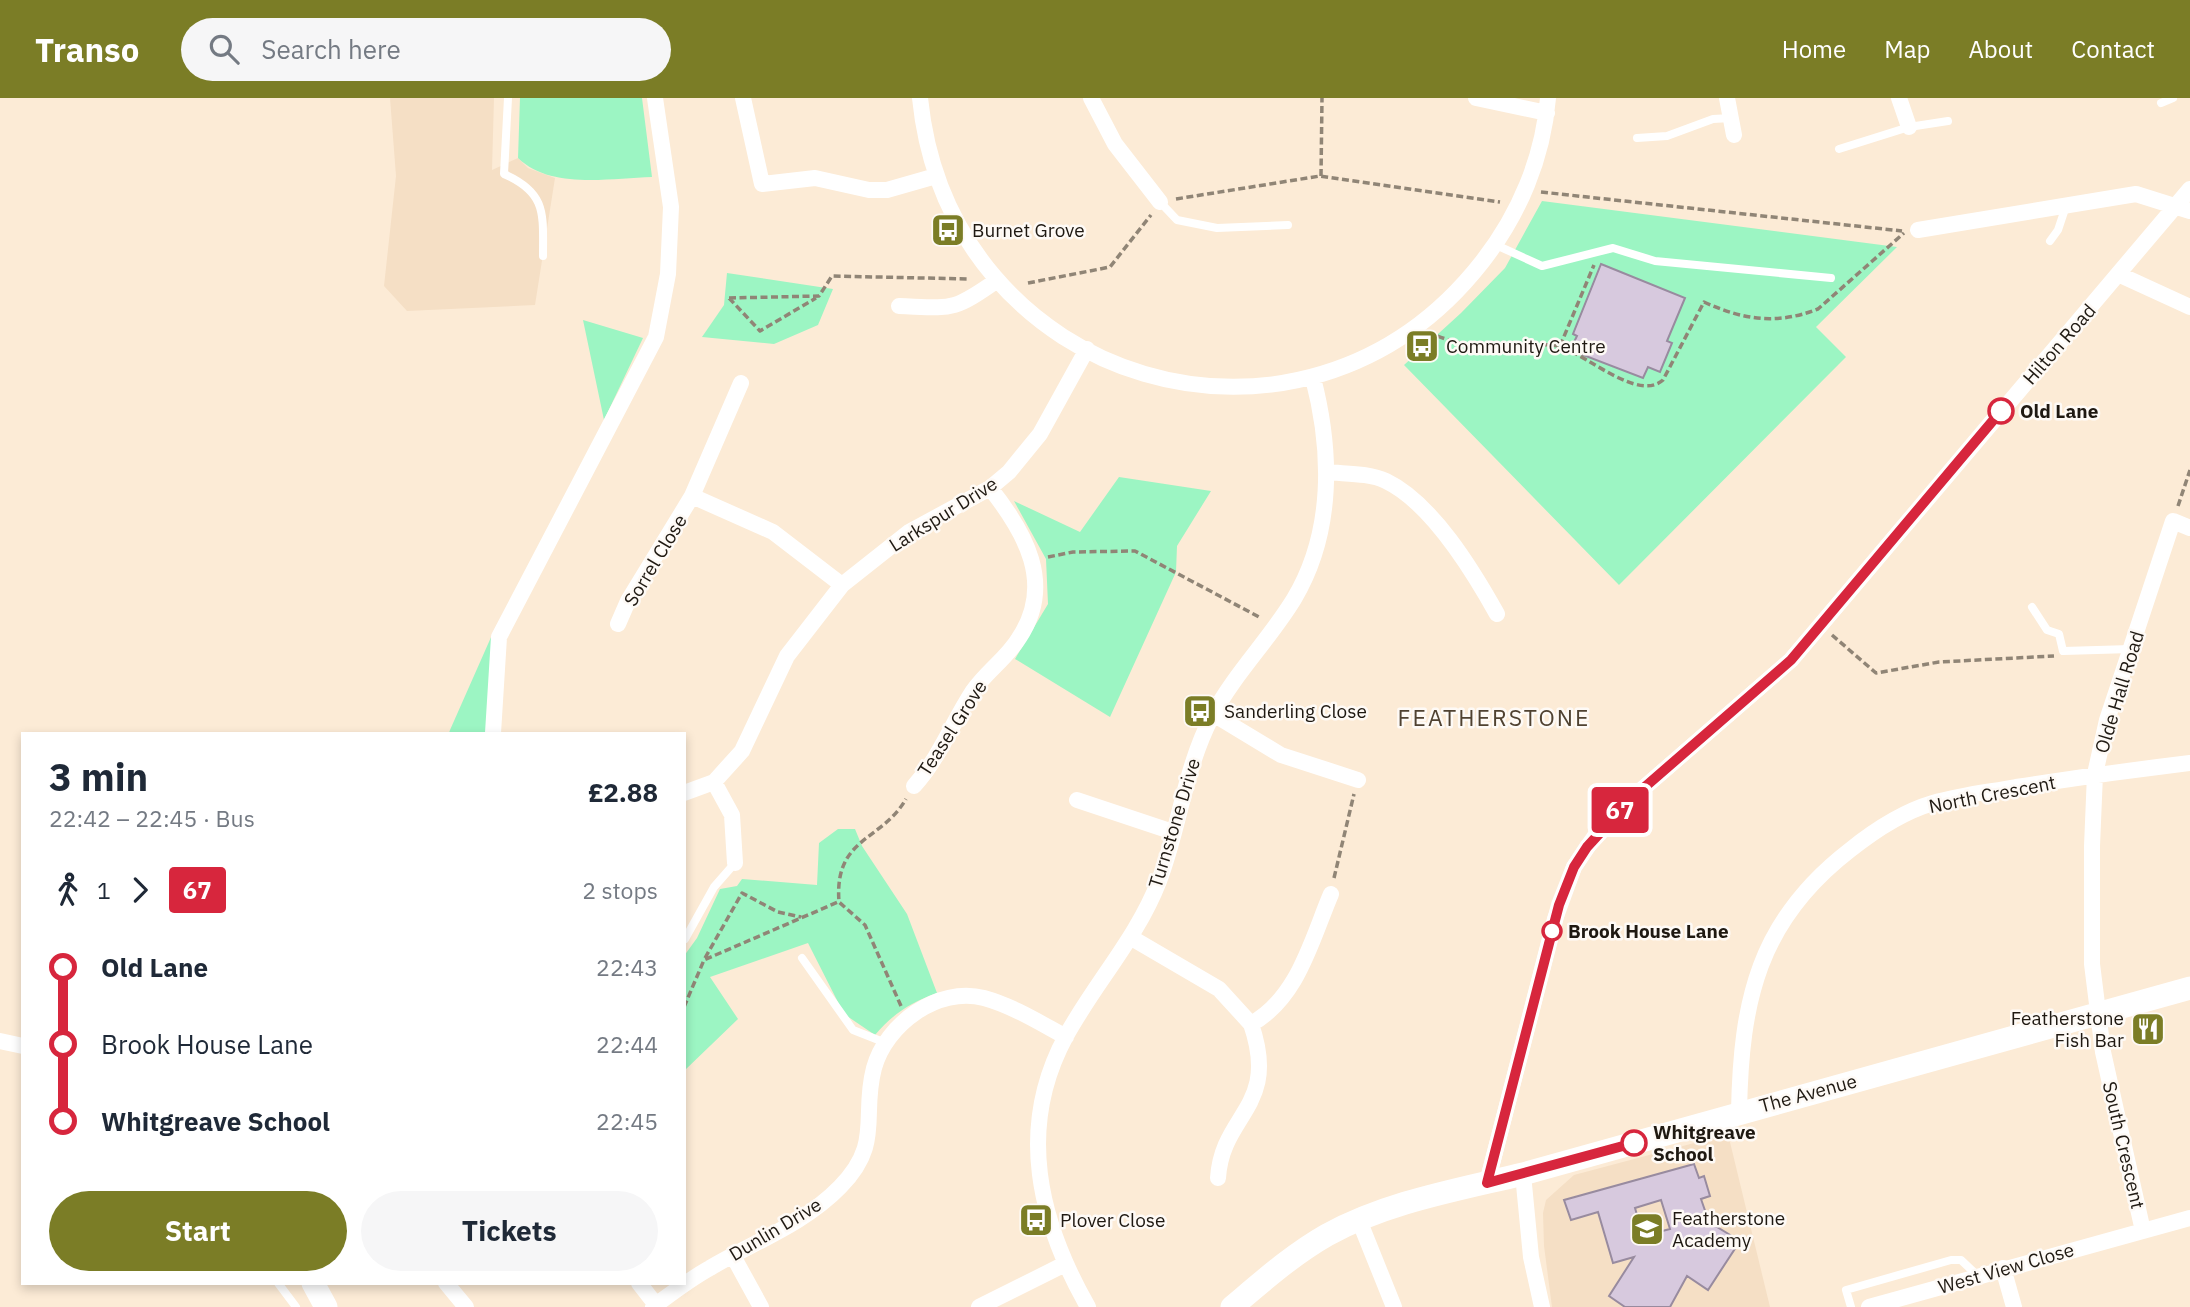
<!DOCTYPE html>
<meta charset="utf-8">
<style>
body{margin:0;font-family:"IBM Plex Sans",sans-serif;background:#f6f6f7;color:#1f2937;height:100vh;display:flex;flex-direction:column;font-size:26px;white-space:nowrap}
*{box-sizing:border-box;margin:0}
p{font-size:23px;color:#747a83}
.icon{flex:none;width:38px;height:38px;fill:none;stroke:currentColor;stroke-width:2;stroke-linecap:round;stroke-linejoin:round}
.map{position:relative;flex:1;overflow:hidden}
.panel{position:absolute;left:21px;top:634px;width:665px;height:553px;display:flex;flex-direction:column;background:#fff;border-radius:0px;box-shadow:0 4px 10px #0003}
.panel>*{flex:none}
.badge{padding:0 14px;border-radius:5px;font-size:24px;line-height:46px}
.map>.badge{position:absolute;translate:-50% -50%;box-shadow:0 0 0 4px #fff}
.legs{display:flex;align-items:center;gap:10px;height:77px;padding:0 28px;font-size:23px}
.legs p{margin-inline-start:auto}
.headline{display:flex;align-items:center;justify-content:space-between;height:119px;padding:0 28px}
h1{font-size:38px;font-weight:700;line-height:52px}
.action{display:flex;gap:14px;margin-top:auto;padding:14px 28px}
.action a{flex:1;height:80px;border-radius:42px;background:#7b7d26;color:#fff;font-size:28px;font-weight:700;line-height:80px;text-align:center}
.action a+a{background:#f6f6f7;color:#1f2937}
ul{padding:0 28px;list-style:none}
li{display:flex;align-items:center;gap:24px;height:77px;font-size:26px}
li i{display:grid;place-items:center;width:10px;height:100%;margin:0 9px;background:currentColor}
li i::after{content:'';width:18px;height:18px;margin:-9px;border:5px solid;border-radius:50%;background:#fff}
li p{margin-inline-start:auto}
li:first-child i{background:linear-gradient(#0000 50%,currentColor 0)}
li:last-child i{background:linear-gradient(currentColor 50%,#0000 0)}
header{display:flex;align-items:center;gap:42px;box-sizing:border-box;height:98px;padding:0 35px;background:#7b7d26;color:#fff}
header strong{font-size:33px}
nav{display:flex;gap:38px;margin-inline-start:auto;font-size:24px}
.search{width:490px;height:63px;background:#f6f6f7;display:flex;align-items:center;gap:18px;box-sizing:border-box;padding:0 24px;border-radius:38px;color:#747a83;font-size:26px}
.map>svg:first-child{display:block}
</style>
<header>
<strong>Transo</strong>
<div class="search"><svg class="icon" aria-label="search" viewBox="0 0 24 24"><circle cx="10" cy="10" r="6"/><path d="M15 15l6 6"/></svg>Search here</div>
<nav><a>Home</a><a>Map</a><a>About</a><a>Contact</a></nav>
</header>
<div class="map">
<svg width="2190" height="1209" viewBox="0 0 2190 1209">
<rect width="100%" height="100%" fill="#fcebd6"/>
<path fill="#f5dfc5" d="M390,0H494L492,72L518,60L528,70L555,80L535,207L407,213L384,188L396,78Z
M1728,1036L1770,1209H1552L1544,1148L1543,1115L1546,1102L1574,1077Z"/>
<path fill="#9cf5c3" d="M520,0H642L652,79C610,80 551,92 518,60Z
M1542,103L1897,149L1816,229L1846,259L1619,487L1404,267L1461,215L1505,170Z
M727,175L833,191L818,227L774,246L702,239L724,207Z
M583,222L643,240L604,322Z
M1119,379L1211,393L1177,448L1176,474L1110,619L1015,561L1048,506L1046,461L1014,403L1080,434Z
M492,537L486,635H449L450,632Z
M838,731H855L862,748L907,816L937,895C910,905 894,915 875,937L844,916L808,845L710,879L738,921L684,973V858L697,840L720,791L737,788L742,781L817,787L819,745Z"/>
<path fill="#d7c9de" stroke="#988b9f" stroke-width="2" fill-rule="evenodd" d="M1601,166L1685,200L1667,243L1672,245L1660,274L1648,269L1643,280L1570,252L1577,238L1573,236Z
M1694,1066L1699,1080L1704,1078L1710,1098L1701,1101L1709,1124L1740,1143L1708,1192L1687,1178L1670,1209H1625L1609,1198L1634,1159L1613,1165L1598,1114L1571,1122L1564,1102ZM1661,1102L1670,1131L1643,1138L1635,1110Z"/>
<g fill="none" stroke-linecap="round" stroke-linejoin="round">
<path stroke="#908576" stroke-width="3.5" stroke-dasharray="7 3.5" stroke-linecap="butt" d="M1321,78L1322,0
M1541,94L1902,133
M1176,101L1320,78L1500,104
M1028,185L1110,169L1151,117
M729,200L819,198L832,178L968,181
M729,200L760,233L816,200
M1428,234C1449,244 1474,249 1496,250C1516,251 1542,243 1561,249C1587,257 1638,304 1663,282L1704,204C1743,222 1777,227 1818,211L1904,135
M1560,248L1594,167
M2178,408L2190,372
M1048,459L1073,454L1135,453L1261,520
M1832,537L1876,575L1939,564L2054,558
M1334,780L1354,696
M705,860L742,795L778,814L801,819
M901,908L865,827L839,804C834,739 881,744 906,701
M684,909L704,862L838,804"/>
<path stroke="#fff" stroke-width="8" d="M508,0L504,76C547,95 543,116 543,158
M2161,5L2173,0
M1637,40L1667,38L1713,21L1731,20
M1839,51L1909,29L1948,23
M1160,104L1177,122L1217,130L1288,127
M2050,143L2058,132L2066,108
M1496,147L1542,168L1613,150L1655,163L1831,180
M2032,509L2047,532L2059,536L2063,553L2131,551
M685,841L714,789L735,765
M802,860L853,932L886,945
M278,1185L296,1209
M1851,1209L1846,1192L1951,1162H1961L1978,1178"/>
<path stroke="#fff" stroke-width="16" d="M743,0L762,86L815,80L869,92H887L936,78
M920,0C949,287 1302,394 1482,164C1519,117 1543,60 1548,0
M1091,0L1115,46L1160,104
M1476,0L1547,15
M1727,0L1734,37
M1899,0L1909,29
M1918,132L2136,96L2190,113
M2118,176L2190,209
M899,208C952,210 952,214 996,183
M1327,374C1346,376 1369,375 1386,383C1432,405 1473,473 1497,516
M692,398L741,285
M618,526L628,503L692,398L773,434L842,487
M1213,616L1281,657L1358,682
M493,635L499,539L656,239L668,176L671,109L655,0
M714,684L732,717L735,765
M914,688C940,659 952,625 973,593C986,574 1007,560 1019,540C1055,486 1025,434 990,390
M684,695L714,684L742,653L787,558L842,487L909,434L990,390L1009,374L1040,336L1087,251
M1077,702L1173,734
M1130,839L1219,891L1251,926
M0,943L23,948
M1739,1014C1741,903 1758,823 1850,752C1875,732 1902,714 1933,705C1960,697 1989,694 2016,689C2074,680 2132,672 2190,665
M1523,1076L1531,1159L1542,1209
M1218,1080C1222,1015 1280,1010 1251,926C1298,900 1311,843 1331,796
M1487,1085L1555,821L1574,769L1599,732L1631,701L1791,562L2190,91
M1359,1122L1394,1209
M2143,1133L2103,954L2092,866V748L2095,676L2107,622L2173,423L2190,430
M733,1158L761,1209
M2003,1170L2014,1209
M446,1185L466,1209
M639,1185L656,1207
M653,1209C672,1195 690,1181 710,1170C754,1144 804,1126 840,1089C883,1045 861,1019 874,970C886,926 938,888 984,900C1013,908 1040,925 1066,939
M979,1209L1065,1166
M1088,1209C1039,1123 1016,1030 1066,938C1095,885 1137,840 1159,783C1180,728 1184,672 1212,618C1235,575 1269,542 1294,501C1334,434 1332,353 1313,280
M1869,1209L2190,1120"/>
<path stroke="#fff" stroke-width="23" d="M313,1185L326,1209
M1232,1209C1263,1183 1292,1157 1327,1137C1387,1104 1457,1092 1523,1076L2190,890"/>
</g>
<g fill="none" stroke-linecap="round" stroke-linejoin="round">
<g stroke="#fff" stroke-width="16">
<path id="line-1" d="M1634,1045L1487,1085L1559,807L1574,769L1587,749L1631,701L1791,562L2001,313"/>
</g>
<use href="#line-1" stroke="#d7263d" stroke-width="10"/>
</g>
<defs>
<g id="bus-square" transform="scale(1.75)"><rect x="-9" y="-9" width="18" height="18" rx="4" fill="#7b7d26" stroke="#fefaf6"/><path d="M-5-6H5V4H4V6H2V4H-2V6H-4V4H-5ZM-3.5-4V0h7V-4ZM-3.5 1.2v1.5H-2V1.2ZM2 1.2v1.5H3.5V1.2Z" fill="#fff"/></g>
<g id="restaurant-square" transform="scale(1.75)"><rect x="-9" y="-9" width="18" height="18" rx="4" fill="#7b7d26" stroke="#fefaf6"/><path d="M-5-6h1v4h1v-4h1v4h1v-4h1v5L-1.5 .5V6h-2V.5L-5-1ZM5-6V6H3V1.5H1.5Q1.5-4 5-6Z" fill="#fff"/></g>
<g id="school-square" transform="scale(1.75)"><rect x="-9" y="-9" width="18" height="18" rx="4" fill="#7b7d26" stroke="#fefaf6"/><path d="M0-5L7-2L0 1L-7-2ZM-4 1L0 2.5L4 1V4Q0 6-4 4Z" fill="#fff"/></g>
</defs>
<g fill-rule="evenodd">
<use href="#bus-square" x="948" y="132"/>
<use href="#bus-square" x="1422" y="248"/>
<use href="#bus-square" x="1200" y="613"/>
<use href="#restaurant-square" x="2148" y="931"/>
<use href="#bus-square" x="1036" y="1122"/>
<use href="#school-square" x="1647" y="1131"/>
</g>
<g fill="#fff" stroke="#d7263d" stroke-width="3.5">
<circle cx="2001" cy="313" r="12"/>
<circle cx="1552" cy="833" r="9"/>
<circle cx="1634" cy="1045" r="12"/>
</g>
<g text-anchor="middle" stroke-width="5" stroke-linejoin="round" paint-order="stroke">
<g font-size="19" fill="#1f1912" stroke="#fefaf6" text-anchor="start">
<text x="972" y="139">Burnet Grove</text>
<text x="1446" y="255">Community Centre</text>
<text x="1224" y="620">Sanderling Close</text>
<text x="2124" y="927" text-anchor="end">Featherstone<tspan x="2124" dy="22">Fish Bar</tspan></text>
<text x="1672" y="1127">Featherstone<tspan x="1672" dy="22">Academy</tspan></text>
<text x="1060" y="1129">Plover Close</text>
</g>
<g font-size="19" fill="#1f1912" stroke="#fefaf6">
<text transform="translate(2059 246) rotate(-49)" y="7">Hilton Road</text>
<text transform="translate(943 416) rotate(-32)" y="7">Larkspur Drive</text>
<text transform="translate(655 462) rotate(-59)" y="7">Sorrel Close</text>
<text transform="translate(2119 594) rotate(-73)" y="7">Olde Hall Road</text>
<text transform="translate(952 630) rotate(-57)" y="7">Teasel Grove</text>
<text transform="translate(1992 696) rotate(-11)" y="7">North Crescent</text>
<text transform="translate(1174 725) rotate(-73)" y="7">Turnstone Drive</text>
<text transform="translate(1808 995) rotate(-15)" y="7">The Avenue</text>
<text transform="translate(2124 1047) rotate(77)" y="7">South Crescent</text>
<text transform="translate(775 1131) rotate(-31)" y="7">Dunlin Drive</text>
<text transform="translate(2006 1170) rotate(-16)" y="7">West View Close</text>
</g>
<g font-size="19" font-weight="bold" fill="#1f1912" stroke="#fefaf6" text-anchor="start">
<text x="2020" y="320">Old Lane</text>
<text x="1568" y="840">Brook House Lane</text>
<text x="1653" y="1041">Whitgreave<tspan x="1653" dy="22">School</tspan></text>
</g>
<g font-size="23" letter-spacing="2" fill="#504231" stroke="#fefaf6">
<text x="1494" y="628">FEATHERSTONE</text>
</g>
</g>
</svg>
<b class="badge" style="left:1620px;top:712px;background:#d7263d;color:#fff">67</b>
<section class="panel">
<div class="headline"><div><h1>3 min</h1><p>22:42 – 22:45 · Bus</p></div><b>£2.88</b></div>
<div class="legs"><svg class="icon" aria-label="walk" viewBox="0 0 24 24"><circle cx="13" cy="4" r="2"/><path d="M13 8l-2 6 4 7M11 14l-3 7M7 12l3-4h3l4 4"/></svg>1<svg class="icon" aria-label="forward" viewBox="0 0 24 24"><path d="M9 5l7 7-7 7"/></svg><b class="badge" style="background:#d7263d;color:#fff">67</b><p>2 stops</p></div>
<ul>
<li><i style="color:#d7263d"></i><b>Old Lane</b><p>22:43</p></li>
<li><i style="color:#d7263d"></i><span>Brook House Lane</span><p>22:44</p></li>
<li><i style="color:#d7263d"></i><b>Whitgreave School</b><p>22:45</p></li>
</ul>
<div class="action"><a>Start</a><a>Tickets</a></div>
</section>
</div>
